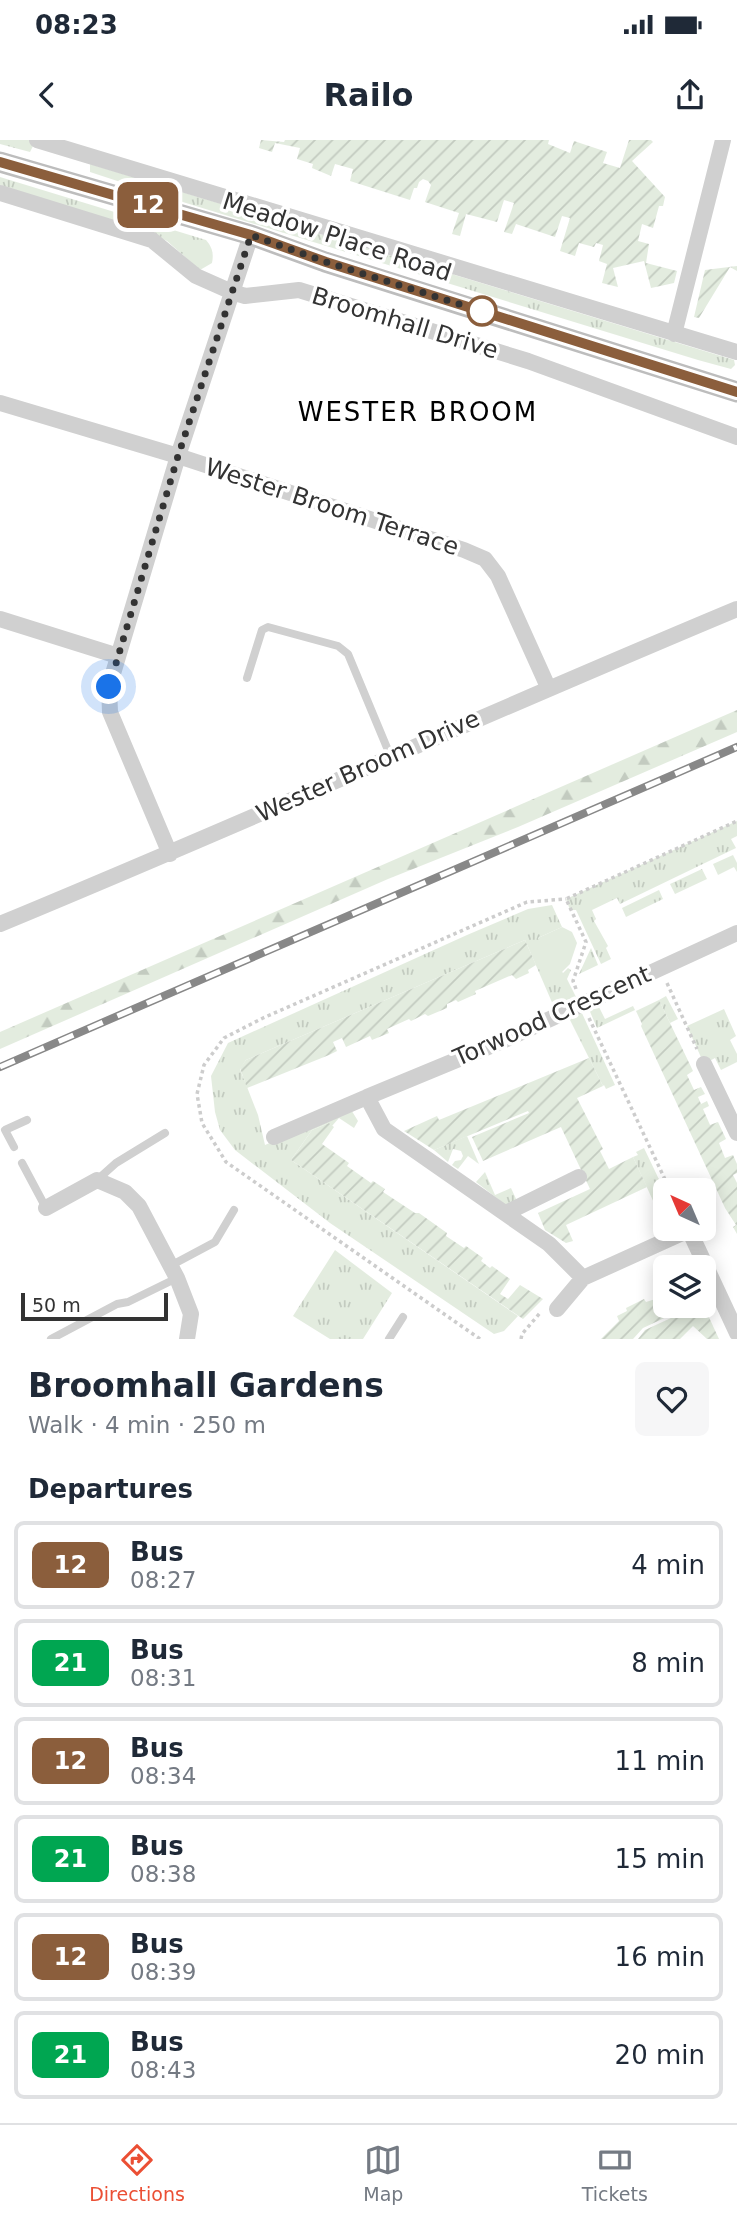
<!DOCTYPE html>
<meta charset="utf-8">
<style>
body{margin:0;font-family:"DejaVu Sans",sans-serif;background:#f6f6f7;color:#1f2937;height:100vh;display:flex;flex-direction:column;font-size:26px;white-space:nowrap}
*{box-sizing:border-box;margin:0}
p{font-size:23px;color:#747a83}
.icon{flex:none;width:38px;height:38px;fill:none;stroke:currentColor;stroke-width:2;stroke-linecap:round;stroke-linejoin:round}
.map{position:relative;height:1199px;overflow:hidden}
.drawer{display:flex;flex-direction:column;background:#fff;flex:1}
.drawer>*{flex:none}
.badge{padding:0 14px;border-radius:10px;font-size:24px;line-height:46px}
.needle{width:46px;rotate:316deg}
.tools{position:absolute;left:653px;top:1038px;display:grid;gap:14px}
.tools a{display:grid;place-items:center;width:63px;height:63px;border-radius:10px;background:#fff;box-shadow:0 4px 18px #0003;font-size:35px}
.scale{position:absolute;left:21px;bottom:18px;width:147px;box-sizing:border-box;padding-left:7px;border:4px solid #333;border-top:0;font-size:19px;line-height:24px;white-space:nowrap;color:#333;-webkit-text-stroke:5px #fff;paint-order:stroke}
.you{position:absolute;width:35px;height:35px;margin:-18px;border:5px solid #fff;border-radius:50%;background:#1a73e8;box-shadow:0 0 0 10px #1a73e833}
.map>.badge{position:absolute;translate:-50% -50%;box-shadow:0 0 0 4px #fff}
h2{padding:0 28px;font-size:26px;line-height:63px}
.round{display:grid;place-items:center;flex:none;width:74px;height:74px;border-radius:10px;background:#f6f6f7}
.headline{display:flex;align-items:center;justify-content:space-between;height:119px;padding:0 28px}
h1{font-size:33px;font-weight:700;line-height:52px}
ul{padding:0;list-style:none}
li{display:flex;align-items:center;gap:21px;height:88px;margin:0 14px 10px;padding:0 14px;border:4px solid #e0e1e3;border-radius:10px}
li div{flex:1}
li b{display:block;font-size:26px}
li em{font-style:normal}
li .badge{min-width:77px;font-weight:700;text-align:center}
.status{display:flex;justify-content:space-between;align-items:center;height:49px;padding:0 35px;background:#fff;direction:ltr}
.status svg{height:19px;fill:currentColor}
header{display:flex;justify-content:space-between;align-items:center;height:91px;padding:0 28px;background:#fff;font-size:32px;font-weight:700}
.menu{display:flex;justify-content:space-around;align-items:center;height:98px;border-top:2px solid #e0e1e3;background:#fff;font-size:19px;color:#747a83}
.menu a{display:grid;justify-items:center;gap:4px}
.menu .current{color:#eb4f34}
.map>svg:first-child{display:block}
</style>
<div class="status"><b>08:23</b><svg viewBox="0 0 49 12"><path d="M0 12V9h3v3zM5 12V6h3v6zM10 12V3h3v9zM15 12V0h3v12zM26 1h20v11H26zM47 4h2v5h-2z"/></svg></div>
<header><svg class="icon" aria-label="back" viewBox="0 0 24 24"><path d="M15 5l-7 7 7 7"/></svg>Railo<svg class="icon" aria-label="share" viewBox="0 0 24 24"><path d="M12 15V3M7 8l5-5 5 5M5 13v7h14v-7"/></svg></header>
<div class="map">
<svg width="737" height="1199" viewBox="0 0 737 1199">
<defs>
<pattern id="grass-tufts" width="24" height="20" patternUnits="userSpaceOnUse" patternTransform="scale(1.75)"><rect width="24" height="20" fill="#e3ecdf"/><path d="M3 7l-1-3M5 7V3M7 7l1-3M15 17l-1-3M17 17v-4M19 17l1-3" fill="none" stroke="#c3cbc0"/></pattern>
<pattern id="forest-firs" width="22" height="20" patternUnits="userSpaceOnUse" patternTransform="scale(1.75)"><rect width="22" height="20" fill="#e3ecdf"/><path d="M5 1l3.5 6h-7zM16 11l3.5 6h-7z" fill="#c3cbc0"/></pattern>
<pattern id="garden-furrows" width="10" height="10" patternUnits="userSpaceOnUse" patternTransform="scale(1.75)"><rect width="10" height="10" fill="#e3ecdf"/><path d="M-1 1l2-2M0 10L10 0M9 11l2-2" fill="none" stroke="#c3cbc0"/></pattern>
</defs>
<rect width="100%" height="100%" fill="#fff"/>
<path fill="url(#grass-tufts)" d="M0,0H29L34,4L30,12L0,4Z
M90,24L734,220L735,225L731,229L698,220L160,55L90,32Z
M0,37L206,100C212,107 214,113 212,123L200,130L167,101L148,92L0,45Z
M737,681V696L731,699L736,708L620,764L617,758L592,770L596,779L594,781L608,806L606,808L611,819L601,824L576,770H570L566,759Z
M733,715L737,723V732L734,727L718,735L713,724Z
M702,729L707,739L675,754L670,744Z
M659,750L663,759L626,777L622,768Z
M552,765L562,787L538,798L563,833L568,828L571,830L567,839L577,859L554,867L525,800L246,920L240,929L258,975L265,1005L350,968L358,981L354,988L339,978L332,986L329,983L312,990L291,1020L518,1176L504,1191L494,1194L330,1083L235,1010L220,990L215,972L211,936L228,903L467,795L528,769Z
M591,808L598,825L579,834Z
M666,856L678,879L670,883L659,860Z
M598,865L605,879L633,866L635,870L597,888L588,867L592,868Z
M724,869L736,896L730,900L737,914V922L721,930L715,918L704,924L687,886Z
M581,871L615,945L606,949L604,945L603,946L569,878Z
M467,996L479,1024L468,1016L458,1029L452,1025L455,1021L461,1020L463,1016L461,1011L453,1009L448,1022L434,1010Z
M644,1008L665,1052V1074L660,1076L633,1017L638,1015L636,1012Z
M485,1032L495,1055L511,1048L517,1061L507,1066L476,1042Z
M335,1110L392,1153L363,1199H330L293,1176Z"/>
<path fill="url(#forest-firs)" d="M737,570V592L518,687L388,739L0,909V892Z"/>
<path fill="#e3ecdf" d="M562,787L572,792L577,803L570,824L557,837L538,798Z"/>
<path fill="url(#garden-furrows)" d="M261,0L284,2L285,0H549L548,4L570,13L574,1L607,12L603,23L620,28L629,0H651L653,2L632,21L665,57L663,66H659L653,88L642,84L638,101L649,104L646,123L677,131L674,143L651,148L644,121L613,128L618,147L602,143L607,124L599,121L603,105L596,103L594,107L579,103L575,116L560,111L570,78L562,76L555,97L516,84L512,94L504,92L514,63L504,60L497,82L466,74L460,96L452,94L459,73L425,62L431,45L428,41L423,39L419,42L417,48H414L410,60L350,41L353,29L335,24L331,36L312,28L313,24L297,19L300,8L275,3L272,12L259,8Z
M737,126V131L730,127L699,178L694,177L705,130Z
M525,800L536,825L528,830L529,833L516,839L512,835L475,851L476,854L458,862L456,860L447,864V868L428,876L425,874L411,881L409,879L387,889L389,893L372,900L370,896L346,907L342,898L333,902L337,911L329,915L247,948L240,928L246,920Z
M659,860L693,931L687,935L694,950L701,947L705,954L698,957L701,964L707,961L709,966L703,969L710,985L718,982L726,999L719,1003L725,1018L733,1015L737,1024V1033L733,1035L737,1043V1094L733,1087L736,1085L725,1068L641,886L642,884L636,871Z
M589,918L603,946L577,958L603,1009L600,1011L609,1029L633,1017L647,1047L566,1085L573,1101L566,1103L545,1090L538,1073L590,1049L561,987L483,1021L472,997L529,973L528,971L434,1010L404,991L437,976L439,980Z
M329,983L334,987L322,1004L349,1023L347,1026L371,1043L373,1041L385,1049L383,1052L415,1073H419L447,1093L446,1096L464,1108L466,1106L483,1118L481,1121L490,1128L492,1126L510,1139L500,1154L508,1159L520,1145L543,1159L523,1179L291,1020L312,990Z
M665,1156V1166H690L643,1188L633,1199H601L619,1181L617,1176L627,1171L626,1168L644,1159L646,1162Z
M697,1166L699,1170L707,1173L719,1199H707L693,1186L680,1199H638L645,1190Z"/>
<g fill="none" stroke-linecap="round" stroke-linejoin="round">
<path stroke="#cdcdcd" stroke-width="3.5" stroke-dasharray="3.5 3.5" stroke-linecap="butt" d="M667,843L697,909
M576,849L573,841L586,802L566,759L737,681
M589,878L670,1050
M480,1199L226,1022L202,983L197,954L204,925L224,898L263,878L527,762L566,759
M521,1199L522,1194L540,1173"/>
<path stroke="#d0d0d0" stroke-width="8" d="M247,538L262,490L268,487L338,506L348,514L390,615
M14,1007L5,990L27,980
M22,1023L46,1068
M97,1040L116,1023L165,993
M170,1126L215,1102L234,1070
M51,1199L117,1164L128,1162L177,1138
M389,1199L403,1177"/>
<path stroke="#d0d0d0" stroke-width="16" d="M37,0L737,212
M0,53L152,100L196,136L232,152L245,156L299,150L528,221L737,297
M674,194L723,0
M0,263L178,316L464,410L485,419L498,436L548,547
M0,479L118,516
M170,714L110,572L109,547L178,316L251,95
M0,784C247,682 490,572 737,469
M737,793L500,902L367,957L384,989L549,1104L583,1138L689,1090L737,1193
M704,924L737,993
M274,997L367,957
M46,1068L97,1040L125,1052L139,1066L177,1138L191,1174L187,1199
M506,1073L579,1037
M557,1169L583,1138"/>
<path stroke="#bdbdbd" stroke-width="21" d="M0,22L251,95L325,122L737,252"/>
<g stroke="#888" stroke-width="8">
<path id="rail" d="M0,927L737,607"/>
</g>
<use href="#rail" stroke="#fff" stroke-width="5" stroke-dasharray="16" stroke-linecap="butt"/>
</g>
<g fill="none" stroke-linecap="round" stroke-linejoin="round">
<g stroke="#fff" stroke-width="16">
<path id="line" d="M0,22L251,95L326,122L737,252"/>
</g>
<use href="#line" stroke="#8b5e3c" stroke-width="10"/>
<path stroke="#333" stroke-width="7" stroke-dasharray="0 12.6" d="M109,547L178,316L251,95L326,122L494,175L482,171"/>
</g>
<circle fill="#fff" stroke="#8b5e3c" stroke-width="3.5" cx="482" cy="171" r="14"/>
<g text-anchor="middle" stroke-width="7" stroke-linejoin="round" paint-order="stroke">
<g font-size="24" fill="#333" stroke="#fff">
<text transform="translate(337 97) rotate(18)" y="8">Meadow Place Road</text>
<text transform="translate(405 183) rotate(17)" y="8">Broomhall Drive</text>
<text transform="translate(332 367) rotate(18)" y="8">Wester Broom Terrace</text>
<text transform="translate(368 626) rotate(-24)" y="8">Wester Broom Drive</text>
<text transform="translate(552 876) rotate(-24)" y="8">Torwood Crescent</text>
</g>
<g font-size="26" letter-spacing="2" fill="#000" stroke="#fff">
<text x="418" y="281">WESTER BROOM</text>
</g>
</g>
</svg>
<div class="tools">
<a><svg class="needle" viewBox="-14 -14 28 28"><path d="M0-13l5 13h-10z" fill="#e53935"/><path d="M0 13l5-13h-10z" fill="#747a83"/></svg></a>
<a><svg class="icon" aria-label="layers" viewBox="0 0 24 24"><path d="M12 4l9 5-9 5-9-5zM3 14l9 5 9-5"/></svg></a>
</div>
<div class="scale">50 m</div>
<div class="you" style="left:109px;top:547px"></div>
<b class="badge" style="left:148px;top:65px;background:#8b5e3c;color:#fff">12</b>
</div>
<section class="drawer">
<div class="headline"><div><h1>Broomhall Gardens</h1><p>Walk · 4 min · 250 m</p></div><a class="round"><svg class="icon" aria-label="heart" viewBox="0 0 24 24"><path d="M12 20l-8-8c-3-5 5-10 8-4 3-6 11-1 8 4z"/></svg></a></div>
<h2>Departures</h2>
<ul>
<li><span class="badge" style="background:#8b5e3c;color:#fff">12</span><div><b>Bus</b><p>08:27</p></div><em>4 min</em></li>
<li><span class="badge" style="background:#00a651;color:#fff">21</span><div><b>Bus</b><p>08:31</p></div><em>8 min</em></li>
<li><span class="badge" style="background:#8b5e3c;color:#fff">12</span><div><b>Bus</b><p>08:34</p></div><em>11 min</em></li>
<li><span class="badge" style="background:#00a651;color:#fff">21</span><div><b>Bus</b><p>08:38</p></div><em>15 min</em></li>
<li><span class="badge" style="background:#8b5e3c;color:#fff">12</span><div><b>Bus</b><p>08:39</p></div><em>16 min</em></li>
<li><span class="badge" style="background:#00a651;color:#fff">21</span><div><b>Bus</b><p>08:43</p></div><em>20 min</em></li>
</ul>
</section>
<nav class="menu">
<a class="current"><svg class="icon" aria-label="directions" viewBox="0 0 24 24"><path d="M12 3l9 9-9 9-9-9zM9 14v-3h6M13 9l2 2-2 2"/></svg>Directions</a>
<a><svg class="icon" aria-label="map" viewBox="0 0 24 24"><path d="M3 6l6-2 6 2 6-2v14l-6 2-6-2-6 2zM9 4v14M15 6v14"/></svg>Map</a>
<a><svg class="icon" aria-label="tickets" viewBox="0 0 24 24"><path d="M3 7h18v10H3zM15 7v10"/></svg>Tickets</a>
</nav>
